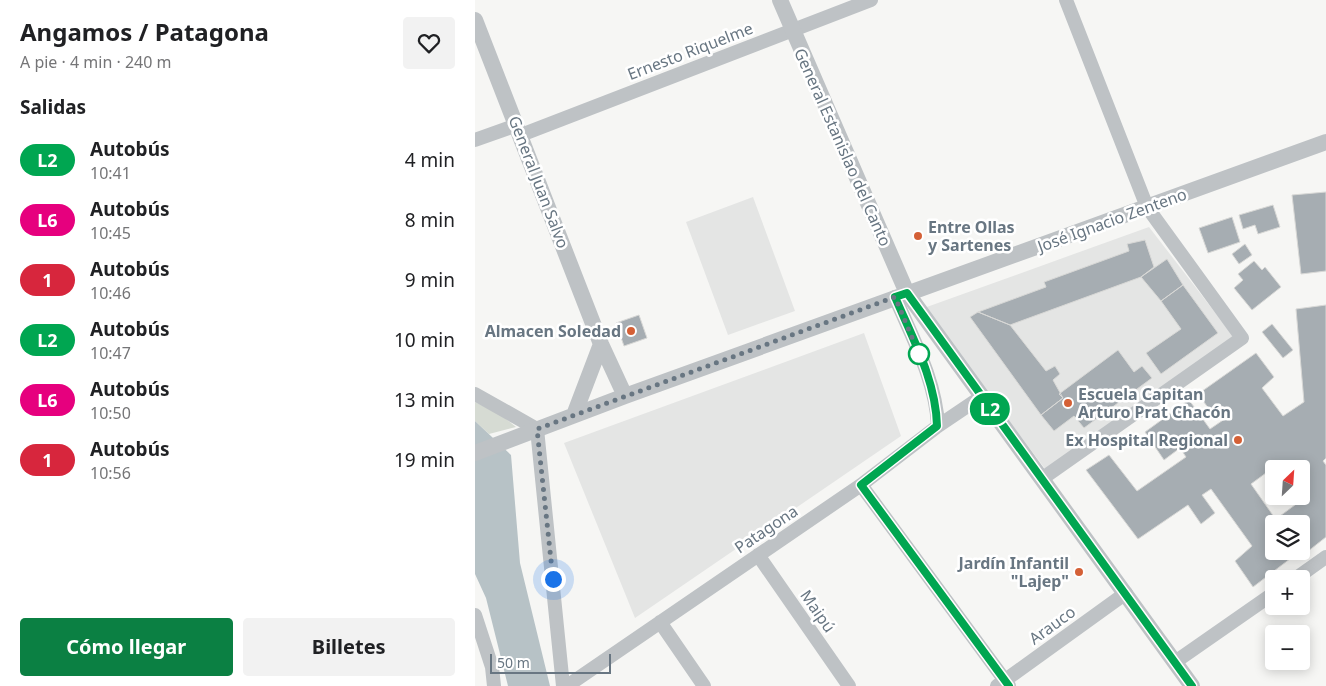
<!DOCTYPE html>
<html lang="es">
<meta charset="utf-8">
<style>
body{margin:0;font-family:"Noto Sans",sans-serif;background:#f2f2f2;color:#202124;height:100vh;display:flex;flex-direction:column;font-size:19px;white-space:nowrap}
*{box-sizing:border-box;margin:0}
p{font-size:16px;color:#757577}
.icon{flex:none;width:28px;height:28px;fill:none;stroke:currentColor;stroke-width:2;stroke-linecap:round;stroke-linejoin:round}
.map{position:relative;flex:1;overflow:hidden}
.drawer{display:flex;flex-direction:column;background:#fff;width:475px}
.drawer>*{flex:none}
.badge{padding:0 10px;border-radius:16px;font-size:18px;line-height:32px}
.needle{width:32px;rotate:25deg}
.fabs{position:absolute;left:790px;top:460px;display:grid;gap:10px}
.fabs a{display:grid;place-items:center;width:45px;height:45px;border-radius:5px;background:#fff;box-shadow:0 2px 12px #0003;font-size:25px}
.scale{position:absolute;left:15px;bottom:12px;width:121px;box-sizing:border-box;padding-left:5px;border:2px solid #687682;border-top:0;font-size:14px;line-height:18px;white-space:nowrap;color:#687682;-webkit-text-stroke:4px #fff;paint-order:stroke}
.you{position:absolute;width:25px;height:25px;margin:-12px;border:4px solid #fff;border-radius:50%;background:#1a73e8;box-shadow:0 0 0 8px #1a73e833}
.map>.badge{position:absolute;translate:-50% -50%;box-shadow:0 0 0 2px #fff}
h2{padding:0 20px;font-size:19px;line-height:45px}
.round{display:grid;place-items:center;flex:none;width:52px;height:52px;border-radius:5px;background:#f2f2f2}
.overview{display:flex;align-items:center;justify-content:space-between;height:85px;padding:0 20px}
h1{font-size:24px;font-weight:700;line-height:38px}
.action{display:flex;gap:10px;margin-top:auto;padding:10px 20px}
.action a{flex:1;height:58px;border-radius:5px;background:#0b8043;color:#fff;font-size:20px;font-weight:700;line-height:58px;text-align:center}
.action a+a{background:#f2f2f2;color:#202124}
ul{padding:0;list-style:none}
li{display:flex;align-items:center;gap:15px;height:60px;padding:0 20px}
li div{flex:1}
li b{display:block;font-size:19px}
li em{font-style:normal}
li .badge{min-width:55px;font-weight:700;text-align:center}
main{display:flex;flex:1;min-height:0}
.map>svg:first-child{display:block}
</style>
<main>
<section class="drawer">
<div class="overview"><div><h1>Angamos / Patagona</h1><p>A pie · 4 min · 240 m</p></div><a class="round"><svg class="icon" aria-label="heart" viewBox="0 0 24 24"><path d="M12 20l-8-8c-3-5 5-10 8-4 3-6 11-1 8 4z"/></svg></a></div>
<h2>Salidas</h2>
<ul>
<li><span class="badge" style="background:#00a651;color:#fff">L2</span><div><b>Autobús</b><p>10:41</p></div><em>4 min</em></li>
<li><span class="badge" style="background:#e6007e;color:#fff">L6</span><div><b>Autobús</b><p>10:45</p></div><em>8 min</em></li>
<li><span class="badge" style="background:#d7263d;color:#fff">1</span><div><b>Autobús</b><p>10:46</p></div><em>9 min</em></li>
<li><span class="badge" style="background:#00a651;color:#fff">L2</span><div><b>Autobús</b><p>10:47</p></div><em>10 min</em></li>
<li><span class="badge" style="background:#e6007e;color:#fff">L6</span><div><b>Autobús</b><p>10:50</p></div><em>13 min</em></li>
<li><span class="badge" style="background:#d7263d;color:#fff">1</span><div><b>Autobús</b><p>10:56</p></div><em>19 min</em></li>
</ul>
<div class="action"><a>Cómo llegar</a><a>Billetes</a></div>
</section>
<div class="map">
<svg width="851" height="686" viewBox="0 0 851 686">
<rect width="100%" height="100%" fill="#f6f6f4"/>
<path fill="#e4e5e4" d="M278,197L320,311L253,335L211,222Z
M674,227L759,337L571,470L449,308Z
M389,333L426,436L160,618L89,443Z"/>
<path fill="#d6dbd3" d="M0,402L25,414L41,427L14,434L0,421Z"/>
<path fill="#b7c2c6" d="M0,421L36,455L45,563L75,686H33L11,598L0,574Z"/>
<path fill="#a6adb2" stroke="#d8d8d6" d="M851,192V271L826,274L817,195Z
M798,205L805,227L783,234L780,225L768,229L764,215Z
M757,217L765,242L733,253L724,228Z
M670,240L679,267L666,277L535,325L503,312L571,287L569,282L654,251L652,244Z
M770,244L777,255L764,264L757,254Z
M692,259L708,285L686,301L666,277Z
M779,261L787,270L790,267L806,287L777,310L759,288L768,280L763,274Z
M708,285L743,333L686,374L671,353L706,329L686,301Z
M851,305V458L848,461L851,465V537L832,552L826,544V524H811L805,516L824,502L820,496H826V469L799,467L776,484L804,524H799V551L824,552L778,587L760,561L777,546L736,489L727,495L740,513L726,524L713,505L663,539L611,470L634,455L662,491L711,457L705,448L689,460L670,432L714,400L735,429L754,416L747,406L737,413L723,394L781,353L799,377L787,388L808,416L829,402L821,309Z
M503,312L535,325L571,371L580,366L585,374L578,380L588,398L566,415L495,317Z
M164,315L172,338L149,346L141,323Z
M797,324L818,350L808,358L787,332Z
M643,350L659,372L667,366L677,378L609,428L599,416L579,431L566,415L588,398L584,394Z"/>
<g fill="none" stroke-linecap="round" stroke-linejoin="round">
<path stroke="#bec2c5" stroke-width="14" d="M46,135L396,0
M0,140L42,125
M420,297C438,339 461,381 463,426
M0,394L62,429L88,686
M568,478L767,338L672,207L591,0
M386,485L534,686
M283,555L374,686
M820,579L851,557
M0,615L17,667L19,686
M185,622L229,686
M700,662L799,593
M92,686L386,485L463,426L506,397
M522,686L651,593"/>
<path stroke="#bec2c5" stroke-width="16" d="M305,0L432,293L717,686
M0,20L126,344L150,396
M99,415L126,344
M0,453L150,396L851,142"/>
</g>
<g fill="none" stroke-linecap="round" stroke-linejoin="round">
<g stroke="#fff" stroke-width="11">
<path id="line" d="M534,686L386,485L462,426C461,381 438,339 420,297L432,293L717,686"/>
</g>
<use href="#line" stroke="#00a651" stroke-width="8"/>
<path stroke="#687682" stroke-width="5" stroke-dasharray="0 9" d="M78,579L62,429L420,297L444,354"/>
</g>
<g fill="#d46036" stroke="#fff" stroke-width="2">
<circle cx="443" cy="236" r="5"/>
<circle cx="156" cy="331" r="5"/>
<circle cx="593" cy="403" r="5"/>
<circle cx="763" cy="440" r="5"/>
<circle cx="604" cy="572" r="5"/>
</g>
<circle fill="#fff" stroke="#00a651" stroke-width="2.5" cx="444" cy="354" r="10"/>
<g text-anchor="middle" stroke-width="5" stroke-linejoin="round" paint-order="stroke">
<g font-size="16" fill="#687682" stroke="#fff">
<text transform="translate(215 51) rotate(-21)" y="6">Ernesto Riquelme</text>
<text transform="translate(368 147) rotate(66)" y="6">General Estanislao del Canto</text>
<text transform="translate(64 182) rotate(69)" y="6">General Juan Salvo</text>
<text transform="translate(637 220) rotate(-20)" y="6">José Ignacio Zenteno</text>
<text transform="translate(291 529) rotate(-34)" y="6">Patagona</text>
<text transform="translate(343 611) rotate(55)" y="6">Maipú</text>
<text transform="translate(577 625) rotate(-36)" y="6">Arauco</text>
</g>
<g font-size="16" font-weight="bold" fill="#687682" stroke="#fff" text-anchor="end">
<text x="453" y="233" text-anchor="start">Entre Ollas<tspan x="453" dy="18">y Sartenes</tspan></text>
<text x="146" y="337">Almacen Soledad</text>
<text x="603" y="400" text-anchor="start">Escuela Capitan<tspan x="603" dy="18">Arturo Prat Chacón</tspan></text>
<text x="753" y="446">Ex Hospital Regional</text>
<text x="594" y="569">Jardín Infantil<tspan x="594" dy="18">"Lajep"</tspan></text>
</g>
</g>
</svg>
<div class="fabs">
<a><svg class="needle" viewBox="-14 -14 28 28"><path d="M0-13l5 13h-10z" fill="#e53935"/><path d="M0 13l5-13h-10z" fill="#757577"/></svg></a>
<a><svg class="icon" aria-label="layers" viewBox="0 0 24 24"><path d="M12 4l9 5-9 5-9-5zM3 14l9 5 9-5"/></svg></a>
<a>+</a>
<a>−</a>
</div>
<div class="scale">50 m</div>
<div class="you" style="left:78px;top:579px"></div>
<b class="badge" style="left:515px;top:409px;background:#00a651;color:#fff">L2</b>
</div>
</main>
